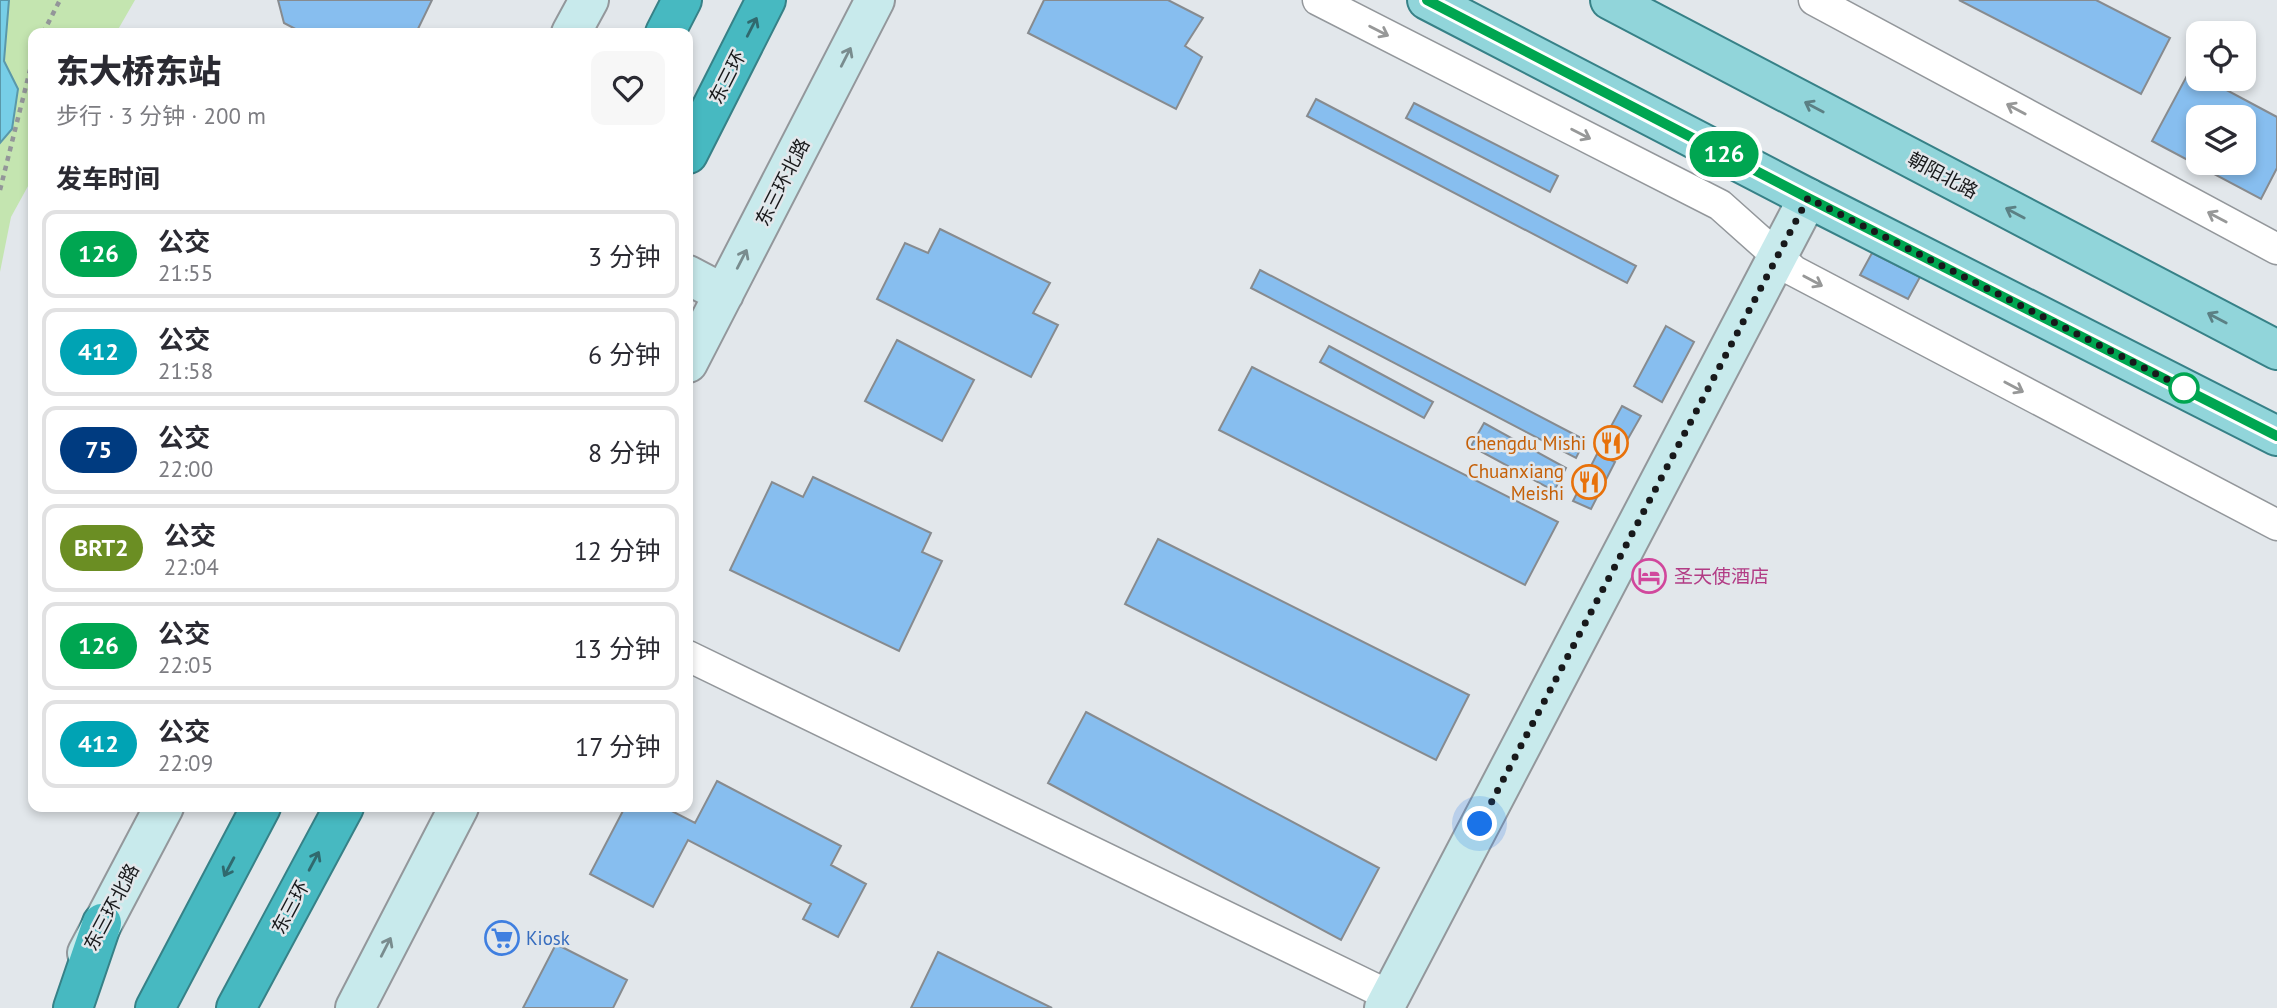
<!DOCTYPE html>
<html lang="zh">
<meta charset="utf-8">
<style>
body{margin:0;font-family:"PT Sans","Noto Sans SC",sans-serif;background:#f7f7f7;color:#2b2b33;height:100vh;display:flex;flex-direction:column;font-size:26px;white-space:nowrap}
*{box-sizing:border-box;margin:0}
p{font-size:23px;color:#7c7c81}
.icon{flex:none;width:38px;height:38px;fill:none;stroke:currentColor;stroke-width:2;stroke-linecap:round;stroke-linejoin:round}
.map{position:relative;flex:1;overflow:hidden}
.details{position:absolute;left:28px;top:28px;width:665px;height:784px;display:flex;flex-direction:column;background:#fff;border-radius:14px;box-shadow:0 4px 10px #0003}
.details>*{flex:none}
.badge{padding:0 14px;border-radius:23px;font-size:24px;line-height:46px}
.buttons{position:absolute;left:2186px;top:21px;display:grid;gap:14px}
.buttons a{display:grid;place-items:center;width:70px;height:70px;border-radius:14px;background:#fff;box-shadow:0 4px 10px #0003;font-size:35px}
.you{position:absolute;width:35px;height:35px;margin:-18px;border:5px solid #fff;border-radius:50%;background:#1a73e8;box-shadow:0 0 0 10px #1a73e833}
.map>.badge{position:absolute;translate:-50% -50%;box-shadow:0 0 0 4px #fff}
h2{padding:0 28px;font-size:26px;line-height:63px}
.round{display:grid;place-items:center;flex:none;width:74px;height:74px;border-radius:14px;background:#f7f7f7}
.summary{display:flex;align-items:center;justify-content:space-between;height:119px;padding:0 28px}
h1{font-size:33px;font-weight:800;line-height:52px}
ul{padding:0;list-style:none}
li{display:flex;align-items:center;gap:21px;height:88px;margin:0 14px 10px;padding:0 14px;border:4px solid #e1e1e2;border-radius:14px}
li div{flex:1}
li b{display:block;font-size:26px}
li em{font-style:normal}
li .badge{min-width:77px;font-weight:700;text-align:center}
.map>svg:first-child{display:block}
</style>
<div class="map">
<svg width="2277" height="1008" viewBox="0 0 2277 1008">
<rect width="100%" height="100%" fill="#e2e7eb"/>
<path fill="#c4e5b0" d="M0,0H135L116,33H33V177L11,217L0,272Z"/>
<path fill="#77cee7" stroke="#5a98aa" stroke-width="2" d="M0,0H9L4,61L18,89L12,129L0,143Z"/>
<path fill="#87beef" stroke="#878b8f" stroke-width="2" fill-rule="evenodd" d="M278,0H432L416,33H303L284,23Z
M1044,0H1168L1203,18L1185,46L1202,57L1176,109L1028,33Z
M1959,0H2096L2170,38L2141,94Z
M2190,70L2198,74V79H2206L2277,117V168L2261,199L2152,141ZM2198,117H2244V163H2198Z
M1316,99L1636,266L1627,283L1307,116Z
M1414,103L1558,176L1550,192L1406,118Z
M940,229L1050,283L1033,313L1058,325L1031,377L877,299L905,243L928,253Z
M1872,253L1920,277L1908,299L1860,275Z
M1260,270L1585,440L1576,458L1251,288Z
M1666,326L1694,342L1662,402L1634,386Z
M897,340L974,380L942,441L865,401Z
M1329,346L1433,402L1424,418L1320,362Z
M1252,367L1558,522L1525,585L1219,430Z
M1622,406L1641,416L1621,451L1603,441Z
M1484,423L1566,468L1554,491L1471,446Z
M1597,454L1615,462L1591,509L1573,501Z
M813,477L931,533L922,552L942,561L899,651L730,570L772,482L803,497Z
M1158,539L1469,695L1436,760L1125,604Z
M1086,712L1379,868L1341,940L1048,783Z
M717,781L841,846L831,865L866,884L838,937L803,919L811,904L688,840L653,907L590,874L625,807H664L695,823Z
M556,944L627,980L613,1008H523Z
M938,952L1052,1008H911Z"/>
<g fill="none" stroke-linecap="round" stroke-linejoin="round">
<g stroke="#93979b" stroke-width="33">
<path id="street" d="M1318,0L1720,205L1794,271L2277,525
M1814,0L2277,249
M688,656L1390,996"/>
</g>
<g stroke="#93979b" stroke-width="42">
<path id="secondary" d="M571,33L589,0
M688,275L724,294
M688,363L875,0
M87,953L164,807
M355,1008L459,807
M1384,1008L1808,198"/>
</g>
<g stroke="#378187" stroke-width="42">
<path id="primary" d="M1427,0L1808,198L2277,436
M1610,0L2277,350"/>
</g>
<g stroke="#378187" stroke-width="42">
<path id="highway" d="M665,33L682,0
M688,154L766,0
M73,1008L102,923
M155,1008L261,807
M236,1008L344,807"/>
</g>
<path stroke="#939699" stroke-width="4.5" stroke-dasharray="5 5" stroke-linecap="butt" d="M43,33L60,0
M0,190L33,58"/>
<use href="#street" stroke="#fff" stroke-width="30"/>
<use href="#secondary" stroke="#c8eaec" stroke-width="38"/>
<use href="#primary" stroke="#91d5da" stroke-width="38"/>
<use href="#highway" stroke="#47b9c1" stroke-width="38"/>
</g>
<defs><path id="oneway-shaft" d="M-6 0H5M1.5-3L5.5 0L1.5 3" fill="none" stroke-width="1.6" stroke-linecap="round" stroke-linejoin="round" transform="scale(1.75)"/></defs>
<g stroke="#30696e">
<use href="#oneway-shaft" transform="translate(752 27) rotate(-63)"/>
<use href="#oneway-shaft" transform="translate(314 861) rotate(-62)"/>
<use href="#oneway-shaft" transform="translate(229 867) rotate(118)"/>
</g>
<g stroke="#979898">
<use href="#oneway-shaft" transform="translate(1379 31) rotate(27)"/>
<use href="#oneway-shaft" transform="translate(2016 109) rotate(-152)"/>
<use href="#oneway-shaft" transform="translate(1581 134) rotate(27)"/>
<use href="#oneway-shaft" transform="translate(2217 217) rotate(-152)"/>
<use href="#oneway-shaft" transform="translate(1813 281) rotate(28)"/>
<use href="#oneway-shaft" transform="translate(2014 387) rotate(28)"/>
</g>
<g stroke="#798c8e">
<use href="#oneway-shaft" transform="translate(846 57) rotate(-63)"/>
<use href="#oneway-shaft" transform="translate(742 259) rotate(-63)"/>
<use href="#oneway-shaft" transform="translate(386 947) rotate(-63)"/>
</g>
<g stroke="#5b8084">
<use href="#oneway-shaft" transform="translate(1814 107) rotate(-152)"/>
<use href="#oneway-shaft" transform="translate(2015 213) rotate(-152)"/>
<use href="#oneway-shaft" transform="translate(2217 318) rotate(-152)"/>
</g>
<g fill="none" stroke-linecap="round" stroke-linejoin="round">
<g stroke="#fff" stroke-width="16">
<path id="line" d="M1427,0L1808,198L2277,436"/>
</g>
<use href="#line" stroke="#00a651" stroke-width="10"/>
<path stroke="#18191b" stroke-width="7" stroke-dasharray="0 12.6" d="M1480,824L1808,198L2184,388"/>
</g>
<defs>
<g id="restaurant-ring" transform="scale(1.75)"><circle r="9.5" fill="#e2e7eb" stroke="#e8710a" stroke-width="1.5"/><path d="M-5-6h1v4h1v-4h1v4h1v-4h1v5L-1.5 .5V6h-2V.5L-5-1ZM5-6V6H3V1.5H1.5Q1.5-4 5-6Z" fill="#e8710a"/></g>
<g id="hotel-ring" transform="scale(1.75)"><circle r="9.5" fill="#e2e7eb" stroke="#d1479c" stroke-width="1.5"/><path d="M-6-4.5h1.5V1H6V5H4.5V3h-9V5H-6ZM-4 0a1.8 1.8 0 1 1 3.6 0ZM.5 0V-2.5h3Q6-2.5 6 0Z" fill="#d1479c"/></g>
<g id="supermarket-ring" transform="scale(1.75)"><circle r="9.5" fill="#e2e7eb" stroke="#3f7fe0" stroke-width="1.5"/><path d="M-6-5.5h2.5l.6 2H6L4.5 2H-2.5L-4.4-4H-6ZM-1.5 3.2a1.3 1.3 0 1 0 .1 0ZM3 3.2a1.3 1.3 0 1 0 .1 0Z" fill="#3f7fe0"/></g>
</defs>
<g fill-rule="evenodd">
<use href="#restaurant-ring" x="1611" y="443"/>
<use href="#restaurant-ring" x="1589" y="482"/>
<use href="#hotel-ring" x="1649" y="576"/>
<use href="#supermarket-ring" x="502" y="938"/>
</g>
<circle fill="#fff" stroke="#00a651" stroke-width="3.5" cx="2184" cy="388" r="14"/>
<g text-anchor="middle" stroke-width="5" stroke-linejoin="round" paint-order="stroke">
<g font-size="19" fill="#18191b" stroke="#e2e7eb">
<text transform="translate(727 77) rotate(-63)" y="7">东三环</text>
<text transform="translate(1943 175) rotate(28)" y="7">朝阳北路</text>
<text transform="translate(782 182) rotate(-63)" y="7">东三环北路</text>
<text transform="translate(111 907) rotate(-62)" y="7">东三环北路</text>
<text transform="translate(290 907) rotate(-62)" y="7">东三环</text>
</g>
<g font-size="19" fill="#c56008" stroke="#e2e7eb" text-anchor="end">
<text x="1586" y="450">Chengdu Mishi</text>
<text x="1564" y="478">Chuanxiang<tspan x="1564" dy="22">Meishi</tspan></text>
</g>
<g font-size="19" fill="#b23c85" stroke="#e2e7eb" text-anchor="start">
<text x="1674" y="583">圣天使酒店</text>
</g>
<g font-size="19" fill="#366cbe" stroke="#e2e7eb" text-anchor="start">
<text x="526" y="945">Kiosk</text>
</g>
</g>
</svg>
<div class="buttons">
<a><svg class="icon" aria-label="locate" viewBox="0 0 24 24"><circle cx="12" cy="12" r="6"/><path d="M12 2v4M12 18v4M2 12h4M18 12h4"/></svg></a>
<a><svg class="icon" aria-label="layers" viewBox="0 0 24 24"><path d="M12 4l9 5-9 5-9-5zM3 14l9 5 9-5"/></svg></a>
</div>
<div class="you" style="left:1480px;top:824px"></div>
<b class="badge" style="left:1724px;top:154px;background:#00a651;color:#fff">126</b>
<section class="details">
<div class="summary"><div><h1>东大桥东站</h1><p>步行 · 3 分钟 · 200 m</p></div><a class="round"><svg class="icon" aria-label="heart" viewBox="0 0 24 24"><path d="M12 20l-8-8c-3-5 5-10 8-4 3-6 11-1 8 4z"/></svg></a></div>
<h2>发车时间</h2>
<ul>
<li><span class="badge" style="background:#00a651;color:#fff">126</span><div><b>公交</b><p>21:55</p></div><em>3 分钟</em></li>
<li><span class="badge" style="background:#00a3b4;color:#fff">412</span><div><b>公交</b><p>21:58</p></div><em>6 分钟</em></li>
<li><span class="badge" style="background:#003b80;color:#fff">75</span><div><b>公交</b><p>22:00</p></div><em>8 分钟</em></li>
<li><span class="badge" style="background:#6b8e23;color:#fff">BRT2</span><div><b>公交</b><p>22:04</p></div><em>12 分钟</em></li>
<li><span class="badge" style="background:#00a651;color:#fff">126</span><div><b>公交</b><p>22:05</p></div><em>13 分钟</em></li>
<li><span class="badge" style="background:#00a3b4;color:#fff">412</span><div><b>公交</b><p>22:09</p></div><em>17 分钟</em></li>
</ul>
</section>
</div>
